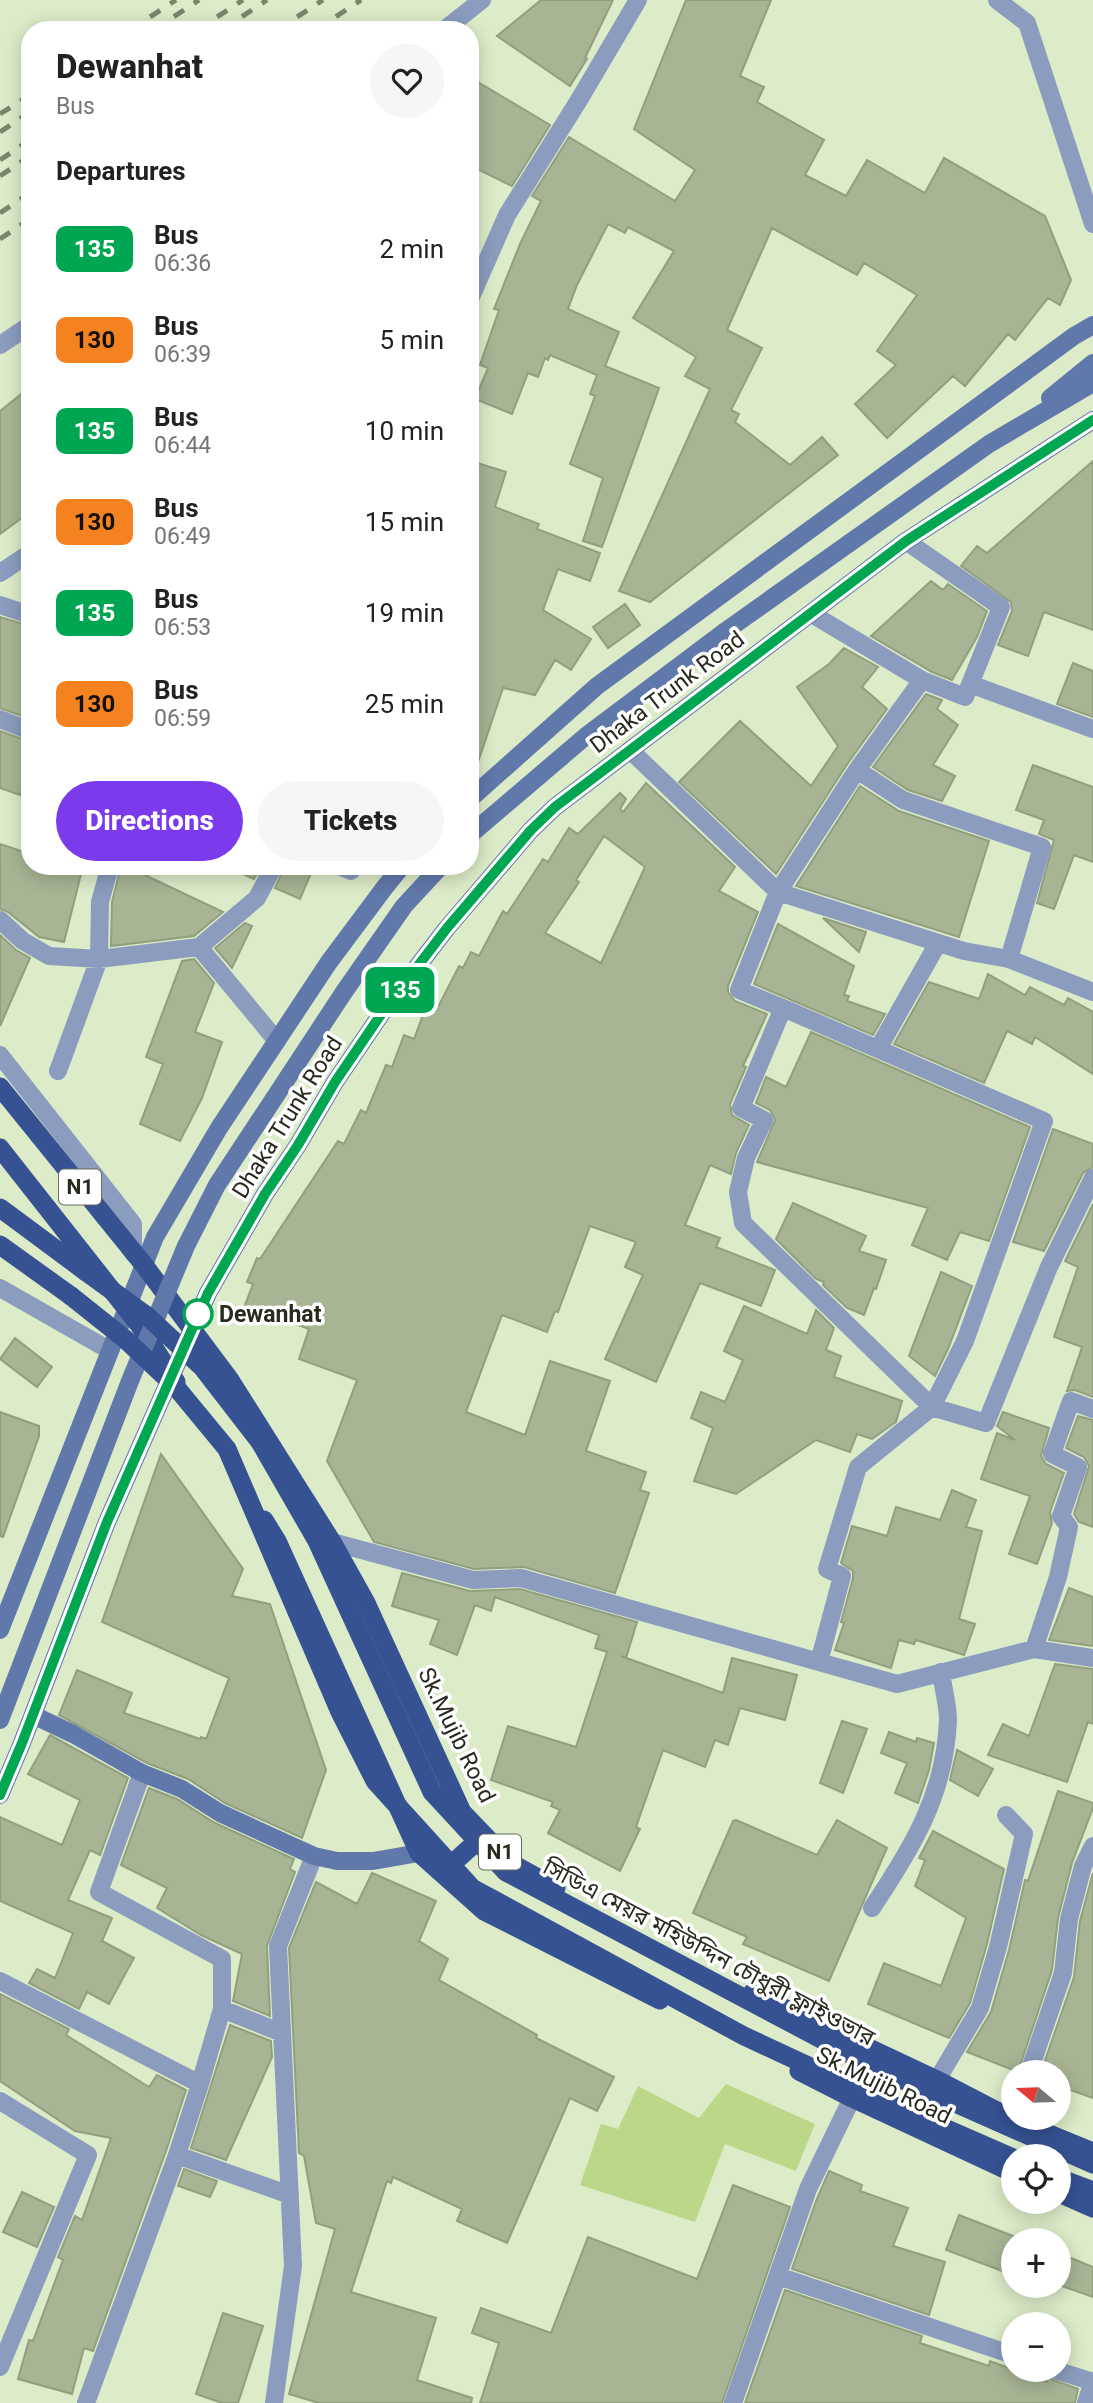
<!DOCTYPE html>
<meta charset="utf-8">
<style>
body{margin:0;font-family:Roboto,"Noto Sans Bengali",sans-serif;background:#f6f6f6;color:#222;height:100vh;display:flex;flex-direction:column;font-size:26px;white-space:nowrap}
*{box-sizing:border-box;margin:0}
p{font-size:23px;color:#767676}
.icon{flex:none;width:38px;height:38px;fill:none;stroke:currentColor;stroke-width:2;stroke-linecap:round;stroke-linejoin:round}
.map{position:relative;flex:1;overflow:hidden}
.sheet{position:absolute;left:21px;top:21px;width:458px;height:854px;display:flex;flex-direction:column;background:#fff;border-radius:28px;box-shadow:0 4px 18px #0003}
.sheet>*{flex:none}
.badge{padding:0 14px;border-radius:10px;font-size:24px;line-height:46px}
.needle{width:46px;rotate:289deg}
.fabs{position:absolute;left:1001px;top:2060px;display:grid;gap:14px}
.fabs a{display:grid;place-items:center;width:70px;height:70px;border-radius:50%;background:#fff;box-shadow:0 4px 18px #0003;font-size:35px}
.map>.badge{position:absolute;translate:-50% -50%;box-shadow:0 0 0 4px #fff}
h2{padding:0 35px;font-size:26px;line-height:63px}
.round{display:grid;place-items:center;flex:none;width:74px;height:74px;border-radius:37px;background:#f6f6f6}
.overview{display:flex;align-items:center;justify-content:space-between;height:119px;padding:0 35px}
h1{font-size:33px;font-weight:800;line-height:52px}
.action{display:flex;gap:14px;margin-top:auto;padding:14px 35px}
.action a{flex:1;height:80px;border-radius:42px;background:#7c3aed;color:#fff;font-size:28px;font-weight:800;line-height:80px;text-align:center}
.action a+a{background:#f6f6f6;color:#222}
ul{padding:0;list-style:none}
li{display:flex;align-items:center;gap:21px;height:91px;padding:0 35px}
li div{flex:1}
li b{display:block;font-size:26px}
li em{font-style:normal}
li .badge{min-width:77px;font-weight:700;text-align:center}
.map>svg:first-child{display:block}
</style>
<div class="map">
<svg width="1093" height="2403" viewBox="0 0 1093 2403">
<rect width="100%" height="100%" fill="#dcebc8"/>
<path fill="#bad887" d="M726,2084L815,2124L796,2171L725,2144L695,2222L580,2185L601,2124L618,2129L638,2086L699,2118Z"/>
<path fill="#a8b594" stroke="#929f7f" stroke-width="2" fill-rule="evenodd" d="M541,0H613L585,58L587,59L570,86L497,36Z
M686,0H771L740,76L764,87L757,102L824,140L805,175L846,196L867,160L925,193L944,158L1045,216L1071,280L1060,305L1048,298L1015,340L1008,334L965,386L953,376L887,438L855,404L896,365L877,351L917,295L864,263L857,275L772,228L727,330L762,348L731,410L739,414L735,422L790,465L822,437L838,455L650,602L619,591L710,389L685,376L696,357L633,318L674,251L628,227L625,233L608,224L577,285L568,309L619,332L605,366L659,388L602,547L583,541L603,478L570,464L595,396L590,394L597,375L550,355L548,360L545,358L538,377L528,373L512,414L475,399L488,368L480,365L499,310L494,309L520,244L541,201L532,196L569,137L675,201L695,170L634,129Z
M471,78L550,125L512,186L471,166Z
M30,387V512L0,534V411Z
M471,461L506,472L495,507L539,524L537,529L600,553L590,581L558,569L543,610L591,639L571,670L555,660L535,695L503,688L475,771H471Z
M1093,461V630L1044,612L1028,656L998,645L1012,611L1011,602L961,566L977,546L987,553Z
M931,581L943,590L948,584L987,611L977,637L952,680L932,672L871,636Z
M625,604L640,625L608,648L593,627Z
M0,617L30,626V719L0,708Z
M844,648L878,667L862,687L887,709L848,763L776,874L679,782L740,721L811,786L838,746L797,687L829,664Z
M1073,663L1093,671V717L1057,704Z
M926,694L942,700L937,709L958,725L933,765L955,776L942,801L908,790L873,767Z
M0,731L30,742V767L20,795L0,788Z
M1033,765L1093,787V862L1074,855L1054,909L1037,903L1054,840L1039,834L1044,820L1016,810Z
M646,783L735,867L719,891L758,912L728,986V992L735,1001L767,1014L743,1066L746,1067L730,1104L732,1115L749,1125L736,1153L731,1174L710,1165L685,1225L720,1238L716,1247L775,1270L761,1306L700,1283L656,1382L605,1359L643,1275L625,1267L636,1242L590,1226L558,1312L555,1311L547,1332L502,1315L466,1412L525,1435L550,1361L610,1381L586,1451L646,1472L640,1490L649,1493L615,1593L524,1567L474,1569L374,1542L327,1461L357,1380L299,1359L309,1329L245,1305L253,1284L247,1282L257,1258L260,1259L338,1141L344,1144L361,1110L366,1113L386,1065L392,1067L404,1035L414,1039L426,1007L436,1011L459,966L463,968L471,952L479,956L503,911L507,914L543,859L548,862L569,828L578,834L620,793L626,799L620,809L623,812ZM604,836L645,867L601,963L545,933L579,882L576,880Z
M860,786L899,811L989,841L959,937L796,886Z
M0,844L30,854V866H83L64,942L39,937L8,912L0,909Z
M121,866H126L223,912L194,936L111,946L112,902Z
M224,866H261L254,879Z
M285,866H314L300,899L275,888Z
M823,918L866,932L859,952Z
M245,923L252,926L232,968L215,948Z
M778,924L854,966L844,995L849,996L847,1001L885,1014L873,1035L754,984Z
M0,935L16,950L30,958L0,1026Z
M194,959L214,983L195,1032L222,1042L202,1098L180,1141L140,1124L163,1064L146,1057L182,961Z
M988,974L1025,995L1030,987L1064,1005L1068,998L1093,1012V1074L1035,1037L1032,1044L1007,1031L984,1083L894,1044L929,982L979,999Z
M811,1032L1030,1127L989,1241L960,1232L947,1260L912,1245L928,1208L757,1162L775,1120L770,1110L756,1103L766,1077L786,1087Z
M1053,1129L1093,1144V1167L1083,1173L1044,1251L1013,1242Z
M793,1203L866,1236L859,1251L886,1260L876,1289L874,1288L864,1315L847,1308L823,1285L824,1282L816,1279L776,1239Z
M1093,1204V1397L1075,1390L1067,1391L1082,1347L1054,1337L1078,1267L1065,1261Z
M941,1272L972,1286L948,1349L935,1376L909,1356Z
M744,1306L807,1334L816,1310L834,1328L826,1350L841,1356L834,1377L902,1401L896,1422L872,1439L857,1434L850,1452L816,1440L736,1494L694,1481L713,1428L691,1418L701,1392L725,1402L743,1360L724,1351Z
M15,1338L52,1367L37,1387L0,1359Z
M0,1412L39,1426V1436L3,1537L0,1536Z
M1003,1412L1049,1428L1041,1456L1046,1464L1064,1473L1050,1512L1052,1523L1037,1564L1009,1554L1030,1496L981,1479L997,1433L1015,1440L997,1426Z
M1078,1416L1093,1420V1527L1079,1522L1074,1514L1089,1466L1084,1457L1066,1448Z
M161,1454L243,1569L232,1596L270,1604L326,1770L302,1838L225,1803L188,1779L147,1763L59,1715L77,1670L132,1693L124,1713L200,1739L201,1737L206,1739L229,1678L102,1622Z
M952,1490L976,1500L966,1527L982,1531L959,1619L975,1624L964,1655L916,1640L914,1644L899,1640L891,1668L835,1650L844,1623L841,1622L853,1578V1571L841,1563L852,1526L887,1536L896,1507L940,1520Z
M402,1573L470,1591L520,1589L637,1622L626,1658L621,1656L723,1693L732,1658L797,1675L785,1720L740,1708L728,1745L715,1740L705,1767L663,1750L636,1827L640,1829L620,1871L548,1833L560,1810L551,1806L553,1802L491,1780L508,1726L576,1747L607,1652L595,1648L599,1635L495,1597L491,1611L475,1605L457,1655L430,1644L439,1620L392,1606Z
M1069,1588L1093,1597V1646L1049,1640Z
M1055,1664L1093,1669V1724L1088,1722L1067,1782L988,1755L1003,1724L1029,1736Z
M842,1721L867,1729L843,1793L820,1783Z
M889,1732L916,1742L917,1738L934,1743L929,1770L918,1803L895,1793L907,1763L881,1753Z
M50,1735L128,1778L100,1855L90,1850L68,1900L112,1918L102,1941L134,1958L109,2004L87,1992L79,2009L29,1983L37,1969L55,1978L73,1933L0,1901V1817L62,1845L80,1800L28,1774Z
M957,1750L993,1769L978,1796L950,1780Z
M149,1788L177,1799L215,1823L294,1859L290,1869L295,1872L267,1946L270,2016L233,2001L242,1954L201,1935L157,1908L167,1888L121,1865Z
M1058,1791L1093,1803V1808L1072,1863L1058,1918L1052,1970L1018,2072L967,2052L991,2012L1009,1950L1025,1880L1028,1881Z
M736,1820L817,1855L837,1820L887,1848L829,1981L743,1944L747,1937L693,1913L733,1821Z
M933,1831L1004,1869L987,1944L970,2003L949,2038L868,2004L884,1963L941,1986L966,1918L915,1886L925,1860L919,1858Z
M372,1873L436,1901L419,1941L448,1959L439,1980L537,2035L536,2038L614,2077L597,2111L570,2098L507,2243L457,2221L462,2209L393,2177L391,2183L387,2181L351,2292L436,2318L417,2380L472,2398L471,2403H319L289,2394L335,2229L316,2223L304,2156L299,2153L289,1948L316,1882L357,1904Z
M1093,1873V2098L1059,2086V2072H1041L1074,1977L1080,1921Z
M0,1994L69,2029L66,2035L149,2087L157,2075L186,2090L166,2151L93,2351L84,2348L72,2394L18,2379L29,2340L33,2341L63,2260L58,2257L75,2216L82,2220L111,2138L75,2131L0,2081Z
M230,2025L271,2041L272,2057L226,2160L191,2148Z
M184,2169L217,2181L210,2197L178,2186Z
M829,2171L862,2185L860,2191L908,2208L893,2246L945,2262L929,2315L792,2269L816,2201Z
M733,2185L790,2207L722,2403H480L499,2343L472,2333L481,2308L551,2333L588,2237L697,2279Z
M22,2192L54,2207L37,2247L3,2232Z
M959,2215L1013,2236V2275L946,2250Z
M1059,2253L1093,2267V2297L1059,2285Z
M785,2290L922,2336L920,2343L989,2366L990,2361L1047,2382L1048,2378L1078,2389L1075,2403H745Z
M223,2313L263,2326L238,2403H222L196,2394Z"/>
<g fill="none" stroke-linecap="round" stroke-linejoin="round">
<path stroke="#8b9cbe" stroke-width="18" d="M997,0L1027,23L1093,224
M444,30L482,0
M471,297L507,215L579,100L638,0
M0,345L30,325
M906,541L1001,607L965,697L922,680
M0,573L30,553
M0,605L30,615
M812,614L922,680L857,770
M970,684L1093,729
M0,719L30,731
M630,750L778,892L964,951L1009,959L1093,992
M339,866L351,871L353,866
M0,920L23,941L49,956L99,959L199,947L257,898L274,866
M199,947L277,1041
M1009,959L1042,847L903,800L857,770L778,892L739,990L783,1008L741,1108L764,1120L746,1158L738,1192L743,1223L932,1407L986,1423L1049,1267L1093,1178
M783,1008L1044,1121L965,1341L932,1407L858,1467L827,1569L842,1576L819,1662
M878,1049L938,943
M0,1055L133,1224V1253
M58,1071L99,959L100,902L110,866
M0,1288L109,1350
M332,1542L473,1580L521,1578L897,1684L1034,1649L1093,1658
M1034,1649L1058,1577L1069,1527L1061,1516L1078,1467L1052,1454L1071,1401L1093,1409
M142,1773L99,1892L222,1959V2009L282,2033
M872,1908C912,1848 945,1795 948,1720C948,1705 943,1688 941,1672
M0,1981L200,2084L177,2155L290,2195
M1029,2072L1063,1973L1069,1919L1083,1866L1093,1846
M937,2080L980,2008L998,1947L1024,1834L1006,1815
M200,2084L222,2009
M0,2101L88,2155L0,2367
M778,2276L1013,2355
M1055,2370L1093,2382
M86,2403L177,2155
M274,2403L293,2266L278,1946L314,1856
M733,2403L808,2189L852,2098
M1086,2403L1093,2381"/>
<path stroke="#6178aa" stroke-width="18" d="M1050,398L1093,363
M471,798L597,686L1074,336L1093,325
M471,834L586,736L727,630L989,444L1093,383
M0,1630L155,1237L219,1128L329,962L385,887L402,866
M33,1715L73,1734L142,1773L182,1789L220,1813L314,1856L337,1861H373L419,1853
M0,1795L22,1743L107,1522L208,1293L265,1194L298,1145L335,1082L384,1010L447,928L531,830L555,807L906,541L1093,420"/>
<path stroke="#365293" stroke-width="19" d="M0,1087L144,1265L230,1380L332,1542L366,1603L462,1812L511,1863L556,1888
M0,1148L140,1326L176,1382
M0,1208L85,1271
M0,1245L71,1296
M264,1520L277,1541L419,1853L484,1911L660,2000
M442,1873L484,1835
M752,1993L937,2080L1012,2119L1093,2152
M799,2071L852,2098L1013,2173
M1059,2178L1093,2191
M1059,2193L1093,2208"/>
<path stroke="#7b856d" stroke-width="5" stroke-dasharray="12 12" stroke-linecap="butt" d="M130,30L176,0
M154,30L199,0
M197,30L243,0
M222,30L267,0
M277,30L323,0
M316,30L361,0
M0,114L30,95
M0,132L30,112
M0,160L30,140
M0,176L30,156
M0,213L30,193
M0,239L30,219"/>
<path stroke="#6178aa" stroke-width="18" d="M0,1720L130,1381L186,1246L217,1185L344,992L404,906L441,866"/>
<path stroke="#365293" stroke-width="19" d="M85,1271L147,1316L202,1367L260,1442L317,1541L432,1792L506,1872L874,2067L1093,2164
M71,1296L125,1339L175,1386L227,1449L340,1712L375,1781L472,1888L744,2036L901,2109L1013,2158"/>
</g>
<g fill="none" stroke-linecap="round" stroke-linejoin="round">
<g stroke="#fff" stroke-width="16">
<path id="line" d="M0,1795L22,1743L107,1522L208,1293L265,1194L298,1145L335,1082L384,1010L447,928L531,830L555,807L906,541L1093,420"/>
</g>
<use href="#line" stroke="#00a651" stroke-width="10"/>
</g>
<circle fill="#fff" stroke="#00a651" stroke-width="3.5" cx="198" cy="1314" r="14"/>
<g text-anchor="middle" stroke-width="7" stroke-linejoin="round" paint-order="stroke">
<g fill="#fff" stroke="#676b62" stroke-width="2">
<rect x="59" y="1169.5" width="42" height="35" rx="5"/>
<rect x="479" y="1834.5" width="42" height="35" rx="5"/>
</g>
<g font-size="21" font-weight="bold" fill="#262b1e">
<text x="80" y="1194">N1</text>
<text x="500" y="1859">N1</text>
</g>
<g font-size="23" fill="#262b1e" stroke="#fff">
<text transform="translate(667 692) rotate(-37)" y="8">Dhaka Trunk Road</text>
<text transform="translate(287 1117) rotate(-58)" y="8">Dhaka Trunk Road</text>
<text transform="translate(457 1735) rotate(64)" y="8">Sk.Mujib Road</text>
<text transform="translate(709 1952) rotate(28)" y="8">সিডিএ মেয়র মহিউদ্দিন চৌধুরী ফ্লাইওভার</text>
<text transform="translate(884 2085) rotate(26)" y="8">Sk.Mujib Road</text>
</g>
<g font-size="23" font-weight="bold" fill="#262b1e" stroke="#fff" text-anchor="start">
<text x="219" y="1322">Dewanhat</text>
</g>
</g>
</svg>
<div class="fabs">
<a><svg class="needle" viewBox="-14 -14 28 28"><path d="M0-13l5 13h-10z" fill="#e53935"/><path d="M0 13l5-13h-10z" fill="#767676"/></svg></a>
<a><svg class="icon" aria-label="locate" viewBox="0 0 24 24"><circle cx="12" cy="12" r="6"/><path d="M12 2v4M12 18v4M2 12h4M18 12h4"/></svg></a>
<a>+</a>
<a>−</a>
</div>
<b class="badge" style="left:400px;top:990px;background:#00a651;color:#fff">135</b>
<section class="sheet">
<div class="overview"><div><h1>Dewanhat</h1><p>Bus</p></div><a class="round"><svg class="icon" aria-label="heart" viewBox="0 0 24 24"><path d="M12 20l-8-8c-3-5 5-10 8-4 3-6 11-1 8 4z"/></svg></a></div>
<h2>Departures</h2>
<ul>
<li><span class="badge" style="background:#00a651;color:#fff">135</span><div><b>Bus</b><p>06:36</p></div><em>2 min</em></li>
<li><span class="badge" style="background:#f58220;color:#111">130</span><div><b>Bus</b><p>06:39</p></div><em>5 min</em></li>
<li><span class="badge" style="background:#00a651;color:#fff">135</span><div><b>Bus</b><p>06:44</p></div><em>10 min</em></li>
<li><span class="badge" style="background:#f58220;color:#111">130</span><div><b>Bus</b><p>06:49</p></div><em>15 min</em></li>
<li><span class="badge" style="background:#00a651;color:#fff">135</span><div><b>Bus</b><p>06:53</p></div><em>19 min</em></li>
<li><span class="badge" style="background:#f58220;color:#111">130</span><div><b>Bus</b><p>06:59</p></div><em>25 min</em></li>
</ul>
<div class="action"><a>Directions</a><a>Tickets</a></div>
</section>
</div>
